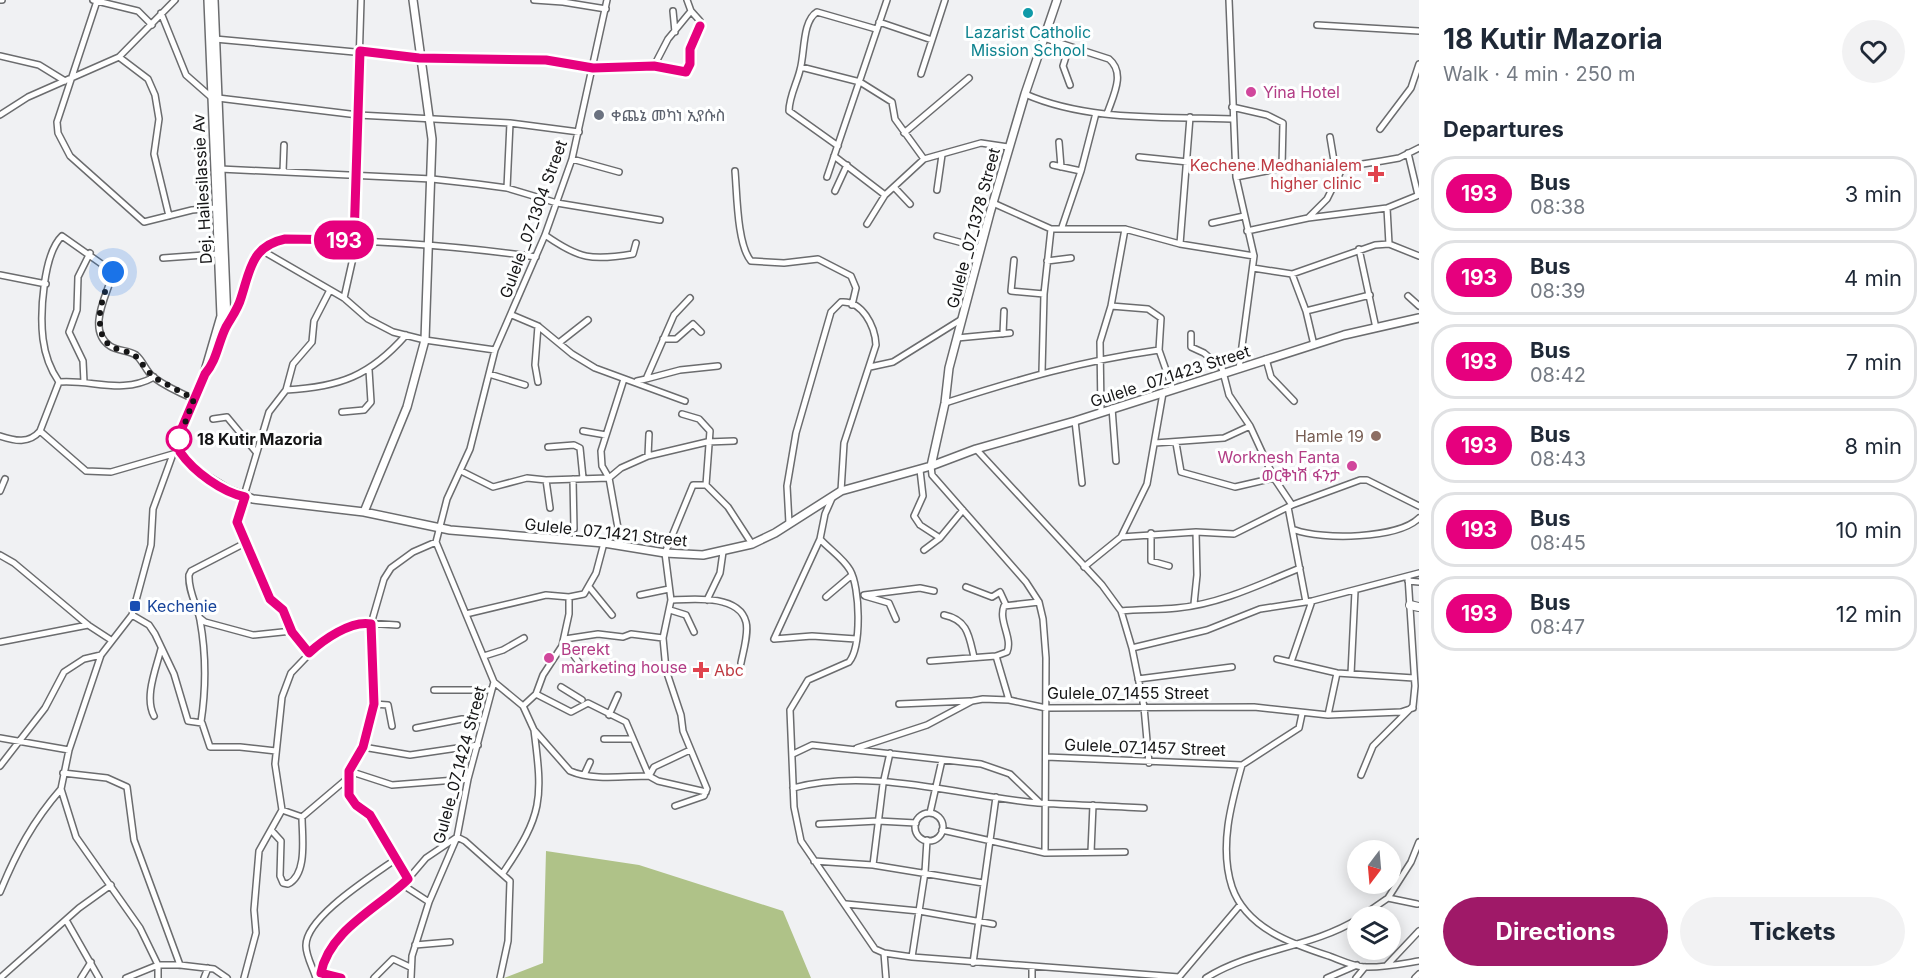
<!DOCTYPE html>
<meta charset="utf-8">
<style>
body{margin:0;font-family:Inter,"Noto Sans Ethiopic",sans-serif;background:#f2f2f3;color:#1f2937;height:100vh;display:flex;flex-direction:column;font-size:22px;white-space:nowrap}
*{box-sizing:border-box;margin:0}
p{font-size:20px;color:#747a83}
.icon{flex:none;width:33px;height:33px;fill:none;stroke:currentColor;stroke-width:2;stroke-linecap:round;stroke-linejoin:round}
.map{position:relative;flex:1;overflow:hidden}
.details{display:flex;flex-direction:column;background:#fff;width:510px}
.details>*{flex:none}
.badge{padding:0 12px;border-radius:20px;font-size:21px;line-height:39px}
.needle{width:39px;rotate:196deg}
.controls{position:absolute;left:1347px;top:840px;display:grid;gap:12px}
.controls a{display:grid;place-items:center;width:54px;height:54px;border-radius:50%;background:#fff;box-shadow:0 3px 15px #0003;font-size:30px}
.you{position:absolute;width:30px;height:30px;margin:-15px;border:4px solid #fff;border-radius:50%;background:#1a73e8;box-shadow:0 0 0 9px #1a73e833}
.map>.badge{position:absolute;translate:-50% -50%;box-shadow:0 0 0 3px #fff}
h2{padding:0 24px;font-size:22px;line-height:54px}
.round{display:grid;place-items:center;flex:none;width:63px;height:63px;border-radius:32px;background:#f2f2f3}
.overview{display:flex;align-items:center;justify-content:space-between;height:102px;padding:0 24px}
h1{font-size:28px;font-weight:700;line-height:45px}
.action{display:flex;gap:12px;margin-top:auto;padding:12px 24px}
.action a{flex:1;height:69px;border-radius:36px;background:#9f1968;color:#fff;font-size:24px;font-weight:700;line-height:69px;text-align:center}
.action a+a{background:#f2f2f3;color:#1f2937}
ul{padding:0;list-style:none}
li{display:flex;align-items:center;gap:18px;height:75px;margin:0 12px 9px;padding:0 12px;border:3px solid #e0e1e3;border-radius:24px}
li div{flex:1}
li b{display:block;font-size:22px}
li em{font-style:normal}
li .badge{min-width:66px;font-weight:700;text-align:center}
main{display:flex;flex:1;min-height:0}
.map>svg:first-child{display:block}
</style>
<main>
<div class="map">
<svg width="1419" height="978" viewBox="0 0 1419 978">
<rect width="100%" height="100%" fill="#f0f1f3"/>
<path fill="#afc288" d="M546,851L639,865L783,911L811,978H504L543,963Z"/>
<g fill="none" stroke-linecap="round" stroke-linejoin="round">
<g stroke="#6b6c6e" stroke-width="8">
<path id="street" d="M0,0H2
M93,0L138,11L152,25
M534,0L563,2L606,9
M1229,0L1236,177L1254,256L1239,369
M97,1L57,122L58,133L70,156L144,222L192,210L216,208
M673,11L675,32
M161,13L186,75L211,97
M879,22L932,40
M1317,25L1419,31
M1044,38L1109,59C1126,73 1113,96 1107,114
M215,39L419,58L546,60L593,68L654,66L668,39L691,11L687,0
M1069,47L1063,66L1070,85
M0,56L39,65L65,81
M119,57L148,79L155,95L159,119L154,154L169,216
M654,66L682,72L687,70L690,49L700,21L691,11
M801,67L860,82L892,102L895,119L924,159
M921,74L945,0
M1025,94C1089,122 1163,116 1232,119
M218,98L358,115L510,123L579,132
M1232,107L1267,115L1283,123L1282,167
M0,115L28,97L119,57L175,0
M1380,129L1411,88L1419,64
M904,133L969,78
M1330,137L1335,167
M1059,142L1061,167
M838,146L789,111C789,97 797,83 800,70C805,53 802,21 817,12L876,29
M1408,153L1418,195
M834,156L885,195
M1139,157L1188,162
M572,159L619,172
M1053,165L1081,171
M220,169L432,179L477,184L507,188L557,203L660,220
M735,171C737,193 737,245 751,261L784,263L818,259L851,276L856,288L852,305
M283,172L284,145
M827,177L887,0
M1236,177L1297,165L1343,167L1382,161L1399,158L1419,148
M894,187L910,204
M507,188L510,123
M937,190L942,155
M835,191L847,165
M993,203L1051,229H1125L1180,244L1254,256
M1387,208L1389,244
M1309,217L1327,199L1343,167
M1212,223L1244,216
M867,224L885,195L924,159L981,143L1008,147
M1062,227L1081,171L1096,113
M1247,231L1308,218L1387,208L1419,195
M545,235C579,259 592,261 633,254L636,243
M937,236L981,248
M1180,244L1190,117
M1359,249L1376,328
M263,251L344,298L368,319L393,332L425,340L495,350
M163,258L218,254
M1014,260L1011,291L1044,294
M1047,261L1071,258
M1253,268L1292,274
M1292,274L1375,245L1389,244L1419,256
M1292,274L1306,311L1314,345
M0,275L46,284
M1408,296L1419,306
M344,298L353,258L361,0
M1111,306L1148,309L1161,318L1159,350L1173,390
M1306,311L1370,295
M512,315L538,326L572,354L595,368L685,401
M227,326C231,317 237,309 240,300C251,273 249,247 285,239C369,240 453,245 536,257
M538,326L535,365L538,382
M1003,334L1004,311
M1191,334V347L1204,353L1222,368L1229,395L1250,426L1274,478L1292,505
M957,338L1010,333
M663,339H676L693,324L701,332
M560,342L588,320
M1266,359L1271,377L1294,401
M870,367L893,362L962,319
M1042,372L1044,294L1051,229
M489,374L525,385
M646,379L680,370L718,366
M637,381L646,379L674,315L690,298
M59,382C50,369 45,355 43,339C40,314 43,254 62,236L113,272C109,292 85,329 110,346C117,351 128,350 136,355C143,361 146,371 153,377C165,386 180,393 194,399
M59,382C91,379 122,395 154,377
M84,382L83,361L69,332L77,310L78,277L90,253
M286,390C340,387 370,376 406,335
M945,403C1020,379 1081,361 1159,350
M1112,408L1116,461
M342,412L364,410L371,402L369,370
M1101,412L1100,342L1111,306L1125,229
M682,414L699,419L710,431L706,485
M213,419L227,417L256,452
M1075,421L1082,483
M40,431L86,471L111,472L173,454
M583,431L606,435
M0,436C15,441 29,444 40,431L59,382
M1155,443L1224,438L1250,426
M1176,443L1181,472L1235,487L1274,478
M548,447L574,445L580,448L583,478
M976,449L1102,585L1121,611L1132,648L1144,707L1149,763
M648,456L649,434
M931,466L932,475L1026,582L1039,602L1043,619L1046,658L1045,853
M920,470L923,496L914,516L920,525L940,538
M461,471L493,487L527,478L546,480L609,478L621,468L648,456L707,442L734,441
M573,479L574,529
M546,480L550,508
M0,491L5,479
M833,496L825,514L820,539L774,639L812,636L856,639
M1288,507L1306,602
M789,523L787,486L796,433L831,312L841,302C862,300 875,326 876,345L844,443L841,491
M1295,530C1322,540 1398,539 1419,518
M1151,533V561L1169,566
M1121,537L1147,484L1163,393
M820,539C829,549 843,558 850,570C860,587 862,646 849,662L808,680L790,710L794,807L801,841L875,949L884,953L912,957L1179,977
M621,545L609,478L602,466L601,451L624,379
M924,550L940,538L963,510
M0,555L14,563L88,625L111,640
M1084,567L1121,537L1196,532L1234,534L1292,505L1360,480H1367L1419,506
M1408,581L1419,582
M966,587L992,597L1000,592L1006,605
M590,588L612,615
M640,595L669,589
M864,595L920,588L934,591
M865,596L889,603L896,619
M826,597L852,575
M671,600C692,599 739,594 746,622C749,633 743,652 741,663
M707,600L720,573L723,552
M1194,604L1197,575L1196,532
M670,610L686,615L694,632
M1121,611C1140,609 1158,610 1177,608C1220,604 1261,584 1300,568
M466,614L546,595L569,597L584,594L596,573L604,543
M132,615L149,625L155,634L174,674L188,721L202,723L210,747H240L276,751
M944,615C968,620 969,636 974,657
M200,618L205,622L253,635L292,631
M565,639L598,634L623,637L631,634L663,638
M0,642L88,625
M564,642L585,671
M1132,648L1207,630L1260,609L1312,601L1419,573
M309,653L292,631L283,610L270,599L237,519L269,412L286,390L293,364L312,342L314,321L330,290
M484,656L503,650L524,638
M996,656L1009,700
M1277,659L1337,673L1414,678
M930,661L996,656L1007,652C1013,638 998,621 1004,606L1039,602
M1291,662L1312,601
M1351,674L1355,591
M1138,679L1232,667
M494,682L523,706L534,730L570,771C593,781 624,776 649,776L654,767L690,750
M561,687L582,700
M434,690H490
M536,694L571,712L588,703L626,722L649,776L658,781L706,792
M374,704L388,705L392,726
M899,704L970,701
M523,706L536,694L543,675L562,646L569,614V597
M1302,714L1299,728L1242,765C1231,804 1219,847 1232,887C1246,928 1292,944 1329,956C1340,960 1352,966 1364,967C1382,968 1401,964 1419,961
M609,715L618,695
M1328,715L1337,673
M154,716C144,697 156,669 161,649
M201,722C206,689 206,653 200,620C197,605 188,591 189,575L191,571L247,542
M416,728L462,719L483,720
M0,738L69,750
M604,739H633
M363,747L410,755L478,745
M857,748L927,725L972,701L983,699L1009,700L1046,708L1254,707L1328,715L1401,712L1413,708
M793,754L812,745L981,764L1010,774L1039,802
M1046,757L1242,765
M0,766L45,708L64,672L84,659L101,655
M349,771L392,785L468,779
M63,773L107,778L127,787L134,840L180,965
M584,775L590,762
M1361,775L1373,746L1413,706L1415,686L1408,576
M793,788C871,767 960,796 1038,803C1073,805 1109,806 1144,808
M675,806L704,796L707,789L683,731L681,715L666,670L663,638L671,600L665,553L693,485H706L728,507L752,544
M930,813L942,760
M915 827a14 14 0 1 1 28 0a14 14 0 1 1-28 0Z
M302,817L282,810L275,764L282,697L291,673L314,649L341,632L365,623L397,625
M819,824L878,821L916,823
M271,830L281,841L280,876L283,883L288,884C308,874 302,836 302,817L348,778
M942,830L1045,853L1125,852
M457,837L465,841L510,881L508,941L500,978
M1091,852L1093,805
M814,861L873,865L983,883
M873,865L883,784L890,753
M503,873C543,814 543,800 534,730
M408,879L370,815L353,802L348,778L363,747L371,721L374,704L371,624L384,579L391,568L413,552L436,542
M403,885L429,902
M0,892C16,853 33,821 61,789
M1388,898L1411,862L1419,842
M846,904L919,911L993,924
M1362,916L1388,898L1417,904
M66,920L99,978
M415,945L450,942
M884,953L886,978
M912,957L925,872L927,840
M973,963L996,797
M1387,965L1419,931
M321,973L341,978
M1179,977L1240,905
M0,978L79,908L111,885
M81,978L91,962
M126,978L158,965H180L214,969L227,978
M158,978V965L140,928L76,837L61,789L69,750L101,655L132,615L151,545L153,509L173,454L180,452
M204,978L208,968
M244,978L256,933L254,910L259,851L282,810
M316,978C313,968 306,956 306,946C305,917 374,875 396,859
M320,978L330,952L351,926L403,885L426,858L457,837
M374,978L393,959L410,967
M411,978L412,956L429,902L457,837L468,779L494,682L436,542L447,499L470,449L495,350L545,235L572,159L607,0
M1032,978V966
M1206,978C1252,949 1311,948 1358,919
M1327,978L1357,965
M1356,978L1365,967
M1415,978L1419,974"/>
</g>
<g stroke="#6b6c6e" stroke-width="10">
<path id="secondary" d="M214,0L227,321L216,355L205,374L179,439L180,452L183,457L201,473L229,490L253,499L364,512L450,530L604,543L665,553L703,555L752,544L775,533L841,491L931,466L976,449L1075,421L1344,335L1419,318
M205,371L221,316L208,0
M931,466L945,403L949,368L990,213L1025,94L1057,0
M364,512L407,407L425,340L432,139L413,0"/>
</g>
<g stroke="#6b6c6e" stroke-width="10">
<path id="primary" d="M1410,605L1419,607"/>
</g>
<use href="#street" stroke="#fff" stroke-width="5"/>
<use href="#secondary" stroke="#fff" stroke-width="7"/>
<use href="#primary" stroke="#fff" stroke-width="8"/>
</g>
<g fill="none" stroke-linecap="round" stroke-linejoin="round">
<g stroke="#fff" stroke-width="14">
<path id="line" d="M341,978L321,973C329,930 380,907 408,879L370,815L356,805L349,795V771L363,747L374,704L371,624C351,620 323,640 309,653L292,632L283,610L270,599L237,522L245,497C222,492 194,472 180,452L179,435L205,374C217,360 218,343 226,327C231,318 238,309 241,298C250,271 251,246 285,239L354,240L360,51L419,58L546,60L593,68L654,66L686,72L690,64V49L700,26"/>
</g>
<use href="#line" stroke="#e6007e" stroke-width="9"/>
<path stroke="#151516" stroke-width="6" stroke-dasharray="0 10.8" d="M113,272L103,297L100,313V329L104,340L111,347L134,354L153,377L194,399L179,439"/>
</g>
<circle fill="#0f9aa8" stroke="#feffff" stroke-width="2" cx="1028" cy="13" r="6"/>
<g fill="#d1479c" stroke="#feffff" stroke-width="2">
<circle cx="1251" cy="92" r="6"/>
<circle cx="1352" cy="466" r="6"/>
<circle cx="549" cy="658" r="6"/>
</g>
<circle fill="#6b7280" stroke="#feffff" stroke-width="2" cx="599" cy="115" r="6"/>
<g fill="#e0444e" stroke="#feffff" stroke-width="2">
<path d="M1373 165h6v6h6v6h-6v6h-6v-6h-6v-6h6z"/>
<path d="M698 661h6v6h6v6h-6v6h-6v-6h-6v-6h6z"/>
</g>
<circle fill="#8d6e63" stroke="#feffff" stroke-width="2" cx="1376" cy="436" r="6"/>
<circle fill="#fff" stroke="#e6007e" stroke-width="3" cx="179" cy="439" r="12"/>
<rect fill="#1a4fb4" stroke="#feffff" stroke-width="2" x="129" y="600" width="12" height="12" rx="3"/>
<g text-anchor="middle" stroke-width="6" stroke-linejoin="round" paint-order="stroke">
<g font-size="16" fill="#0d838f" stroke="#feffff">
<text x="1028" y="38">Lazarist Catholic<tspan x="1028" dy="18">Mission School</tspan></text>
</g>
<g font-size="16" fill="#b23c85" stroke="#feffff" text-anchor="start">
<text x="1263" y="98">Yina Hotel</text>
<text x="1340" y="463" text-anchor="end">Worknesh Fanta<tspan x="1340" dy="18">ወርቅነሽ ፋንታ</tspan></text>
<text x="561" y="655">Berekt<tspan x="561" dy="18">marketing house</tspan></text>
</g>
<g font-size="16" fill="#5b616d" stroke="#feffff" text-anchor="start">
<text x="611" y="121">ቀጨኔ መካነ ኢየሱስ</text>
</g>
<g font-size="16" fill="#be3a42" stroke="#feffff" text-anchor="end">
<text x="1362" y="171">Kechene Medhanialem<tspan x="1362" dy="18">higher clinic</tspan></text>
<text x="714" y="676" text-anchor="start">Abc</text>
</g>
<g font-size="16" fill="#151516" stroke="#feffff">
<text transform="translate(202 189) rotate(-93)" y="6">Dej. Hailesilassie Av</text>
<text transform="translate(533 219) rotate(-70)" y="6">Gulele _07_1304 Street</text>
<text transform="translate(973 228) rotate(-75)" y="6">Gulele _07_1378 Street</text>
<text transform="translate(1170 376) rotate(-18)" y="6">Gulele _07_1423 Street</text>
<text transform="translate(606 532) rotate(6)" y="6">Gulele _07_1421 Street</text>
<text x="1128" y="699">Gulele_07_1455 Street</text>
<text transform="translate(1145 747) rotate(2)" y="6">Gulele_07_1457 Street</text>
<text transform="translate(459 765) rotate(-75)" y="6">Gulele_07_1424 Street</text>
</g>
<g font-size="16" fill="#785e54" stroke="#feffff" text-anchor="end">
<text x="1364" y="442">Hamle 19</text>
</g>
<g font-size="16" font-weight="bold" fill="#151516" stroke="#feffff" text-anchor="start">
<text x="197" y="445">18 Kutir Mazoria</text>
</g>
<g font-size="16" fill="#164399" stroke="#feffff" text-anchor="start">
<text x="147" y="612">Kechenie</text>
</g>
</g>
</svg>
<div class="controls">
<a><svg class="needle" viewBox="-14 -14 28 28"><path d="M0-13l5 13h-10z" fill="#e53935"/><path d="M0 13l5-13h-10z" fill="#747a83"/></svg></a>
<a><svg class="icon" aria-label="layers" viewBox="0 0 24 24"><path d="M12 4l9 5-9 5-9-5zM3 14l9 5 9-5"/></svg></a>
</div>
<div class="you" style="left:113px;top:272px"></div>
<b class="badge" style="left:344px;top:240px;background:#e6007e;color:#fff">193</b>
</div>
<section class="details">
<div class="overview"><div><h1>18 Kutir Mazoria</h1><p>Walk · 4 min · 250 m</p></div><a class="round"><svg class="icon" aria-label="heart" viewBox="0 0 24 24"><path d="M12 20l-8-8c-3-5 5-10 8-4 3-6 11-1 8 4z"/></svg></a></div>
<h2>Departures</h2>
<ul>
<li><span class="badge" style="background:#e6007e;color:#fff">193</span><div><b>Bus</b><p>08:38</p></div><em>3 min</em></li>
<li><span class="badge" style="background:#e6007e;color:#fff">193</span><div><b>Bus</b><p>08:39</p></div><em>4 min</em></li>
<li><span class="badge" style="background:#e6007e;color:#fff">193</span><div><b>Bus</b><p>08:42</p></div><em>7 min</em></li>
<li><span class="badge" style="background:#e6007e;color:#fff">193</span><div><b>Bus</b><p>08:43</p></div><em>8 min</em></li>
<li><span class="badge" style="background:#e6007e;color:#fff">193</span><div><b>Bus</b><p>08:45</p></div><em>10 min</em></li>
<li><span class="badge" style="background:#e6007e;color:#fff">193</span><div><b>Bus</b><p>08:47</p></div><em>12 min</em></li>
</ul>
<div class="action"><a>Directions</a><a>Tickets</a></div>
</section>
</main>
